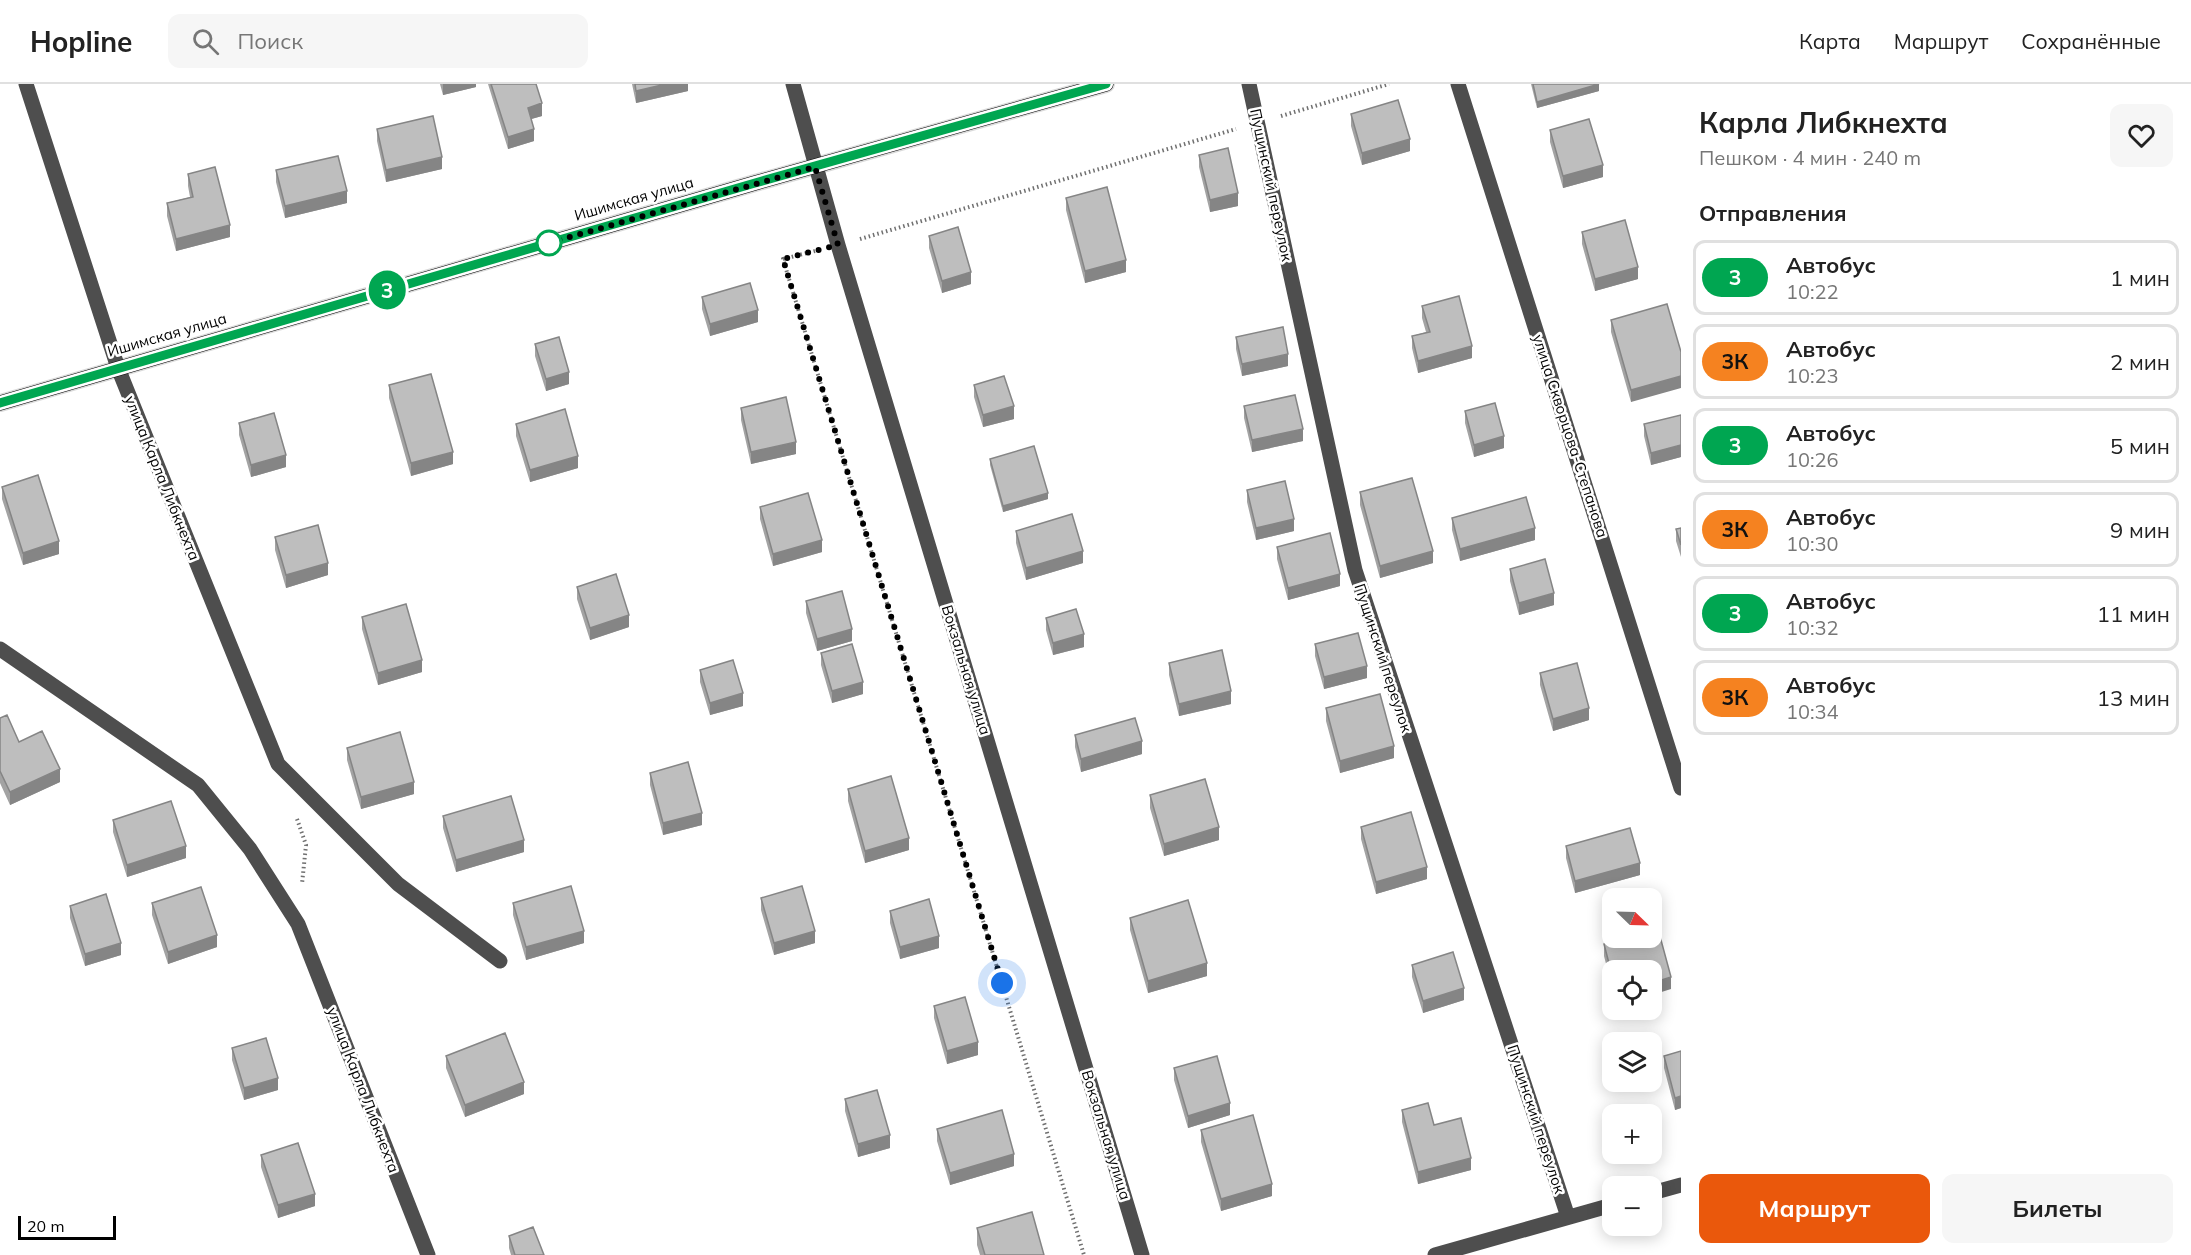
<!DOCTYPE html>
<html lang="ru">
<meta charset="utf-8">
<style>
body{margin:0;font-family:Mulish,sans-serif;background:#f6f6f6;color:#222;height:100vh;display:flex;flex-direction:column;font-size:22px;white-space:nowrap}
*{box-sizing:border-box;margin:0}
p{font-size:20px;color:#767676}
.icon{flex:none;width:33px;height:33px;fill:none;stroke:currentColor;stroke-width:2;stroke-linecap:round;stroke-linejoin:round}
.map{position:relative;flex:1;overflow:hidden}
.panel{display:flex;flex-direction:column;background:#fff;width:510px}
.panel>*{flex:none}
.badge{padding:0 12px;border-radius:20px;font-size:21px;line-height:39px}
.needle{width:39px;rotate:113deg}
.controls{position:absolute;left:1602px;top:804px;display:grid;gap:12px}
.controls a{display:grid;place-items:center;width:60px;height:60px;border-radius:12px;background:#fff;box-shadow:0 3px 15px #0003;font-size:30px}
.scale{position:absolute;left:18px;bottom:15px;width:98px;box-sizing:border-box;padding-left:6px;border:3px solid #000;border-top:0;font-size:16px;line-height:21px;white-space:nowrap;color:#000;-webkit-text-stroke:4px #fff;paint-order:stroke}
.you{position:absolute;width:30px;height:30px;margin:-15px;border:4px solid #fff;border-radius:50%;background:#1a73e8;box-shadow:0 0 0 9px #1a73e833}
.map>.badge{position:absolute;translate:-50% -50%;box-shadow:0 0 0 3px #fff}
h2{padding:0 18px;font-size:22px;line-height:54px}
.round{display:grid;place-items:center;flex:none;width:63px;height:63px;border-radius:12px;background:#f6f6f6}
.head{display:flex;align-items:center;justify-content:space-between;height:102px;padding:0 18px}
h1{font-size:28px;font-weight:700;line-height:45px}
.action{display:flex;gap:12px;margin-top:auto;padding:12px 18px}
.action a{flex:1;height:69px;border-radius:12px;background:#ea580c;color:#fff;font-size:24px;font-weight:700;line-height:69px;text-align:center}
.action a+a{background:#f6f6f6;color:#222}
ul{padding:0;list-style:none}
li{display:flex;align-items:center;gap:18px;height:75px;margin:0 12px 9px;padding:0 6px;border:3px solid #e0e0e0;border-radius:12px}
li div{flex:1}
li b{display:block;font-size:22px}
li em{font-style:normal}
li .badge{min-width:66px;font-weight:700;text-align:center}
header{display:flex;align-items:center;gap:36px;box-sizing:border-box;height:84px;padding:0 30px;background:#fff;border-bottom:2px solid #e0e0e0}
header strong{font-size:28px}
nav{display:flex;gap:33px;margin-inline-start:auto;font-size:21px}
.search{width:420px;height:54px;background:#f6f6f6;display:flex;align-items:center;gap:15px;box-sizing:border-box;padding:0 21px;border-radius:12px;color:#767676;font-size:22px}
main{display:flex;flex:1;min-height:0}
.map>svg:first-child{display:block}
</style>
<header>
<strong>Hopline</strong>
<div class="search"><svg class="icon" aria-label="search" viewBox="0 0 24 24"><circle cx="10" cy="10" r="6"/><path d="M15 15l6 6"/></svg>Поиск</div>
<nav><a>Карта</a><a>Маршрут</a><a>Сохранённые</a></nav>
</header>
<main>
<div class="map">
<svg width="1681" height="1171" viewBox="0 0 1681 1171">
<rect width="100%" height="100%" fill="#fff"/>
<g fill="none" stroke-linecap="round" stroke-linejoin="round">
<g stroke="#dbdbdb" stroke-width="18">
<path id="major" d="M0,319L755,99L1106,0"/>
</g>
<path stroke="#707070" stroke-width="4" stroke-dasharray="1.5 3" stroke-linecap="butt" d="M1281,32L1389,0
M860,155L1236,45
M815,167L783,175L1084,1171
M297,735L306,761L302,800"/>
<path stroke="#4e4e4e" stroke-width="15" d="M26,0L118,284L278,680L398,800L500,877
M793,0L838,161L1142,1171
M1249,0L1355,486L1568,1133
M1458,0L1681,704
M0,565L198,701L250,765L298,840L428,1171
M1652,1109L1681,1101
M1435,1171L1612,1121"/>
<use href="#major" stroke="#000" stroke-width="15"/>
</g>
<path fill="#a3a3a3" d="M440,0H476V3L443,11Z
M488,0H536L542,32L531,35L534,57L508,65Z
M632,0H688V7L636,19Z
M1531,0H1599V7L1537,24Z
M1351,30L1410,67L1362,81L1351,42Z
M377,45L442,85L386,98L377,57Z
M1550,46L1603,93L1563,104L1550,58Z
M1199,71L1238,122L1210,128L1199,83Z
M276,86L347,119L285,134L276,98Z
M188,90L230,153L176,167L167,132V119L190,113L188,102Z
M1066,114L1126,188L1085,199L1066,126Z
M1582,148L1638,195L1595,207L1582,160Z
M929,152L971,200L942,209L929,164Z
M702,213L758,238L710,252L702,225Z
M1422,222L1472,274L1418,289L1412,264V252L1426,248L1422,234Z
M1611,236L1681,268L1631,318L1611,248Z
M1236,253L1288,282L1242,292L1236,265Z
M535,260L569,300L546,307L535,272Z
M389,301L453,380L411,392L389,314Z
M974,301L1014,335L983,343L974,313Z
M1244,322L1303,357L1252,368L1244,334Z
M741,324L796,370L751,380L741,336Z
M1465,327L1504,364L1474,373L1465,339Z
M1681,331V373L1651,381L1644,352V340Z
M239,339L286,383L251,393L239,351Z
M516,340L578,384L530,398L516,352Z
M990,375L1048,415L1003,428L990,381Z
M2,403L59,470L23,481L2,415Z
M1247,406L1294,447L1256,456L1247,418Z
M1360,408L1433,479L1380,494L1360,421Z
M760,423L822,468L773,482L760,435Z
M1452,434L1535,456L1460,477L1452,446Z
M1681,444V473L1676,457V445Z
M1016,447L1083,479L1026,496L1016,459Z
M275,453L328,491L286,504L275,466Z
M1277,463L1340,502L1288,516L1277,475Z
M1510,485L1554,521L1519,531L1510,497Z
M577,503L629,543L590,556L577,515Z
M806,517L852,557L817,567L806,529Z
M362,533L422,588L378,601L362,545Z
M1046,534L1084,563L1053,571L1046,546Z
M1315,560L1367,594L1324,605L1315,572Z
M821,569L863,610L832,619L821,581Z
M1169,579L1231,620L1179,632L1169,591Z
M700,586L743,622L710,631L700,598Z
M1540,589L1589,636L1553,647L1540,601Z
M1326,624L1394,674L1340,689L1326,637Z
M0,634L19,658L60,698L10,721L0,699Z
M1075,651L1142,670L1081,688L1075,663Z
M347,664L414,710L361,725L347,676Z
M650,689L702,741L663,751L650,701Z
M848,705L909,766L865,779L848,717Z
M1150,711L1219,756L1164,772L1150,724Z
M443,732L524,768L456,788L443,744Z
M113,736L186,774L127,793L113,748Z
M1361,743L1427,795L1376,810L1361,755Z
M1566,762L1640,791L1575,809L1566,774Z
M761,814L815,859L774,871L761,826Z
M152,819L217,863L168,880L152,831Z
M513,819L584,859L526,876L513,831Z
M70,822L121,871L85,882L70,834Z
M890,827L939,864L900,875L890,839Z
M1130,834L1207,892L1148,909L1130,846Z
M1604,860L1671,905L1612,886V903L1604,872Z
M1412,881L1464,916L1423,929L1412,893Z
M934,922L978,971L947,980L934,934Z
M232,964L278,1006L244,1016L232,976Z
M1681,967V1024L1675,1026L1664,984V972Z
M446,972L524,1010L465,1033L446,984Z
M1174,984L1230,1031L1188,1044L1174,996Z
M845,1015L890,1064L858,1073L845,1027Z
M1402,1026L1471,1086L1418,1100L1402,1038Z
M937,1045L1014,1082L950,1101L937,1057Z
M1201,1046L1272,1112L1221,1127L1201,1058Z
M261,1071L315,1122L278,1134L261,1083Z
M977,1144L1044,1171H980L977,1161Z
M509,1152L544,1171H511L509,1164Z"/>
<path fill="#858585" d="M443,0H476V3L443,11Z
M666,0H688V7L636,19V7Z
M1599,0V7L1537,24V18Z
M542,19V32L528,36V24Z
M534,45V57L508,65V53Z
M1410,55V67L1362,81V69Z
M442,73V85L386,98V86Z
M1603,81V93L1563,104V92Z
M347,107V119L285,134V122Z
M1238,109V122L1210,128V116Z
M230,141V153L176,167V155Z
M1126,176V188L1085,199V187Z
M1638,183V195L1595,207V195Z
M971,188V200L942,209V197Z
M758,226V238L710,252V240Z
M1472,262V274L1418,289V277Z
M1288,270V282L1242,292V280Z
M569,288V300L546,307V295Z
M1681,292V304L1631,318V306Z
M1014,322V335L983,343V331Z
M1303,345V357L1252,368V356Z
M1504,352V364L1474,373V361Z
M796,358V370L751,380V368Z
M1681,361V373L1651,381V369Z
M453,368V380L411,392V379Z
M286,371V383L251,393V381Z
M578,372V384L530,398V386Z
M1048,409V415L1003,428V422Z
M1294,435V447L1256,456V444Z
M1535,444V456L1460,477V465Z
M822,456V468L773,482V470Z
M59,457V470L23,481V469Z
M1083,467V479L1026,496V484Z
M1433,467V479L1380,494V482Z
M328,479V491L286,504V491Z
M1340,490V502L1288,516V504Z
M1554,509V521L1519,531V519Z
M629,531V543L590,556V544Z
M852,545V557L817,567V555Z
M1084,550V563L1053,571V559Z
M422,576V588L378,601V589Z
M1367,582V594L1324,605V593Z
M863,598V610L832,619V607Z
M1231,607V620L1179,632V620Z
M743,609V622L710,631V619Z
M1589,624V636L1553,647V635Z
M1142,657V670L1081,688V675Z
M1394,662V674L1340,689V677Z
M60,685V698L10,721V708Z
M414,698V710L361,725V713Z
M702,729V741L663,751V739Z
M1219,743V756L1164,772V760Z
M909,754V766L865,779V767Z
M524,756V768L456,788V776Z
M186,762V774L127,793V781Z
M1640,779V791L1575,809V797Z
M1427,783V795L1376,810V798Z
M584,847V859L526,876V863Z
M815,847V859L774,871V859Z
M217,851V863L168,880V868Z
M939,852V864L900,875V863Z
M121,859V871L85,882V870Z
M1207,879V892L1148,909V897Z
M1671,893V905L1652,911V899Z
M1464,904V916L1423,929V917Z
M978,958V971L947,980V967Z
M278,994V1006L244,1016V1004Z
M524,998V1010L465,1033V1021Z
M1681,1012V1024L1675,1026V1014Z
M1230,1019V1031L1188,1044V1032Z
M890,1051V1064L858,1073V1060Z
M1014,1070V1082L950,1101V1089Z
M1471,1074V1086L1418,1100V1088Z
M1272,1100V1112L1221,1127V1115Z
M315,1110V1122L278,1134V1121Z"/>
<path fill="#bebebe" stroke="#858585" stroke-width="1.5" d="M491,0H536L542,19L528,24L534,45L508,53Z
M635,0H666L636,7Z
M1533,0H1599L1537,18Z
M1398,16L1410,55L1362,69L1351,30Z
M433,32L442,73L386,86L377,45Z
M1589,35L1603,81L1563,92L1550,46Z
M1228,64L1238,109L1210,116L1199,71Z
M338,72L347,107L285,122L276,86Z
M215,83L230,141L176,155L167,119L193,113L188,90Z
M1107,103L1126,176L1085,187L1066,114Z
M1625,136L1638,183L1595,195L1582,148Z
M958,143L971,188L942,197L929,152Z
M750,199L758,226L710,240L702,213Z
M1459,212L1472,262L1418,277L1412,252L1430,248L1422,222Z
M1667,220L1681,268V292L1631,306L1611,236Z
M1283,243L1288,270L1242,280L1236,253Z
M559,253L569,288L546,295L535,260Z
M431,290L453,368L411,379L389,301Z
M1004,292L1014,322L983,331L974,301Z
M1295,311L1303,345L1252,356L1244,322Z
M786,313L796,358L751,368L741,324Z
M1495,319L1504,352L1474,361L1465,327Z
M565,325L578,372L530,386L516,340Z
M274,329L286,371L251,381L239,339Z
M1681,331V361L1651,369L1644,340Z
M1034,362L1048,409L1003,422L990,375Z
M38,391L59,457L23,469L2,403Z
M1412,394L1433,467L1380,482L1360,408Z
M1285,397L1294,435L1256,444L1247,406Z
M808,409L822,456L773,470L760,423Z
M1526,413L1535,444L1460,465L1452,434Z
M1072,430L1083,467L1026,484L1016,447Z
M318,441L328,479L286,491L275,453Z
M1681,444V461L1676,445Z
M1330,449L1340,490L1288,504L1277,463Z
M1545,475L1554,509L1519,519L1510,485Z
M616,490L629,531L590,544L577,503Z
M842,507L852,545L817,555L806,517Z
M406,520L422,576L378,589L362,533Z
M1076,525L1084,550L1053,559L1046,534Z
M1358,549L1367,582L1324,593L1315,560Z
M852,560L863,598L832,607L821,569Z
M1222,566L1231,607L1179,620L1169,579Z
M733,576L743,609L710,619L700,586Z
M1577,579L1589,624L1553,635L1540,589Z
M1380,610L1394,662L1340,677L1326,624Z
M7,631L19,658L42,647L60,685L10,708L0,687V634Z
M1135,634L1142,657L1081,675L1075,651Z
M400,648L414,698L361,713L347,664Z
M688,678L702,729L663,739L650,689Z
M891,692L909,754L865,767L848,705Z
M1205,695L1219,743L1164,760L1150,711Z
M511,712L524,756L456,776L443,732Z
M171,717L186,762L127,781L113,736Z
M1411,728L1427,783L1376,798L1361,743Z
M1630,744L1640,779L1575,797L1566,762Z
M571,802L584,847L526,863L513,819Z
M802,802L815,847L774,859L761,814Z
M201,803L217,851L168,868L152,819Z
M106,810L121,859L85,870L70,822Z
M929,815L939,852L900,863L890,827Z
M1188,816L1207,879L1148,897L1130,834Z
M1658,845L1671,893L1652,899V886H1612V891L1604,860L1626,854H1652V846Z
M1453,868L1464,904L1423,917L1412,881Z
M965,913L978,958L947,967L934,922Z
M505,949L524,998L465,1021L446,972Z
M266,954L278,994L244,1004L232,964Z
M1681,967V1012L1675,1014L1664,972Z
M1217,972L1230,1019L1188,1032L1174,984Z
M877,1006L890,1051L858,1060L845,1015Z
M1428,1019L1434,1041L1461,1034L1471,1074L1418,1088L1402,1026Z
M1002,1026L1014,1070L950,1089L937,1045Z
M1253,1031L1272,1100L1221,1115L1201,1046Z
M298,1059L315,1110L278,1121L261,1071Z
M1032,1128L1044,1171H985L977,1144Z
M533,1143L544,1171H515L509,1152Z"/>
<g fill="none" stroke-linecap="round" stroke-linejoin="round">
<g stroke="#fff" stroke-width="14">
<path id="line" d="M0,319L755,99L1106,0"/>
</g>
<use href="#line" stroke="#00a651" stroke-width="9"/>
<path stroke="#000" stroke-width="6" stroke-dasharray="0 10.8" d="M549,159L815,83L838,161L783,175L1002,899"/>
</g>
<circle fill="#fff" stroke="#00a651" stroke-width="3" cx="549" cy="159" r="12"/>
<g text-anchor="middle" stroke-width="5" stroke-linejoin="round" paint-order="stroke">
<g font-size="15" fill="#000" stroke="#fff">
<text transform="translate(1271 101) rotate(78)" y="5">Пущинский переулок</text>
<text transform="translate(634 115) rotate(-16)" y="5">Ишимская улица</text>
<text transform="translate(167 251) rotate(-16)" y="5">Ишимская улица</text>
<text transform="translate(1570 352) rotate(72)" y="5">улица Скворцова-Степанова</text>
<text transform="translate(162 394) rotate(68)" y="5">улица Карла Либкнехта</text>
<text transform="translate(1383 574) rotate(72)" y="5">Пущинский переулок</text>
<text transform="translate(966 586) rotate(73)" y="5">Вокзальная улица</text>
<text transform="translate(363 1006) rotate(69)" y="5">улица Карла Либкнехта</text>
<text transform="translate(1536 1035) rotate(72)" y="5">Пущинский переулок</text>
<text transform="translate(1106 1051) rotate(73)" y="5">Вокзальная улица</text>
</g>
</g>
</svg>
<div class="controls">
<a><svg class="needle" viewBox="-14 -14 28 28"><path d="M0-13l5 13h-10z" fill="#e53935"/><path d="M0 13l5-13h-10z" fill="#767676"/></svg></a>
<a><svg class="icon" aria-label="locate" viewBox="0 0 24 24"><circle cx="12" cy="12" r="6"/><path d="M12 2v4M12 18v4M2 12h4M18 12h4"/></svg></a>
<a><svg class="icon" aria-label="layers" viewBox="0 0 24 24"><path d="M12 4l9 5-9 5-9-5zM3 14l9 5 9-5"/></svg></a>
<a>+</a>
<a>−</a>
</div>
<div class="scale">20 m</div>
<div class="you" style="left:1002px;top:899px"></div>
<b class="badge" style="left:387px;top:206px;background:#00a651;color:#fff">3</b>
</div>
<section class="panel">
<div class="head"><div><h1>Карла Либкнехта</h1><p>Пешком · 4 мин · 240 m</p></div><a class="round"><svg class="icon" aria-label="heart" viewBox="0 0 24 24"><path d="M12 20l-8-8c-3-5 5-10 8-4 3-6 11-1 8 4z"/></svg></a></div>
<h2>Отправления</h2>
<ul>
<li><span class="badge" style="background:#00a651;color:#fff">3</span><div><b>Автобус</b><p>10:22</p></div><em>1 мин</em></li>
<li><span class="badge" style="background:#f58220;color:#111">3К</span><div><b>Автобус</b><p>10:23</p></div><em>2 мин</em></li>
<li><span class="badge" style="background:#00a651;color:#fff">3</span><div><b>Автобус</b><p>10:26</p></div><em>5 мин</em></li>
<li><span class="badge" style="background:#f58220;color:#111">3К</span><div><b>Автобус</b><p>10:30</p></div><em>9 мин</em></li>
<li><span class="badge" style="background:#00a651;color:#fff">3</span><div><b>Автобус</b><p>10:32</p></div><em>11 мин</em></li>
<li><span class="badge" style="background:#f58220;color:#111">3К</span><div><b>Автобус</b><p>10:34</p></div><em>13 мин</em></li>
</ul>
<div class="action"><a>Маршрут</a><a>Билеты</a></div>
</section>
</main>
